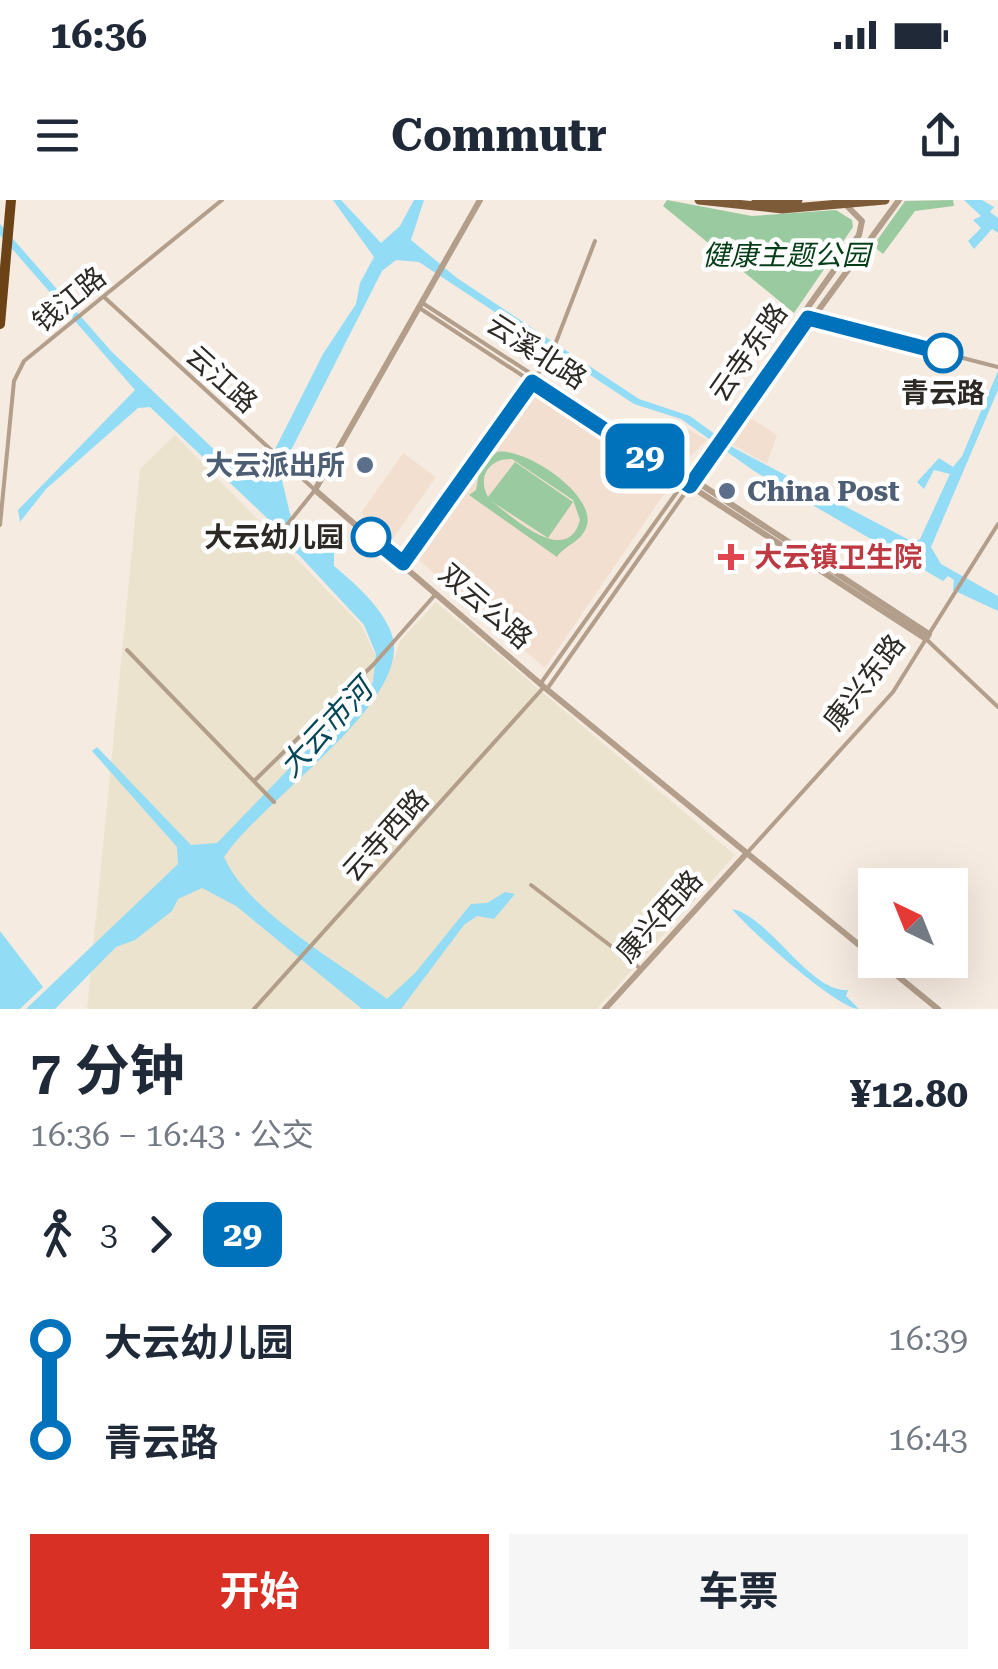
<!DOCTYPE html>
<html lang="zh">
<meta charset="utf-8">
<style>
body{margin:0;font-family:"Roboto Serif","Noto Sans SC",serif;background:#f6f6f7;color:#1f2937;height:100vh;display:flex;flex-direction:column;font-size:38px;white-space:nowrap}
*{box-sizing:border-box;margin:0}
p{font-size:32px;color:#747a83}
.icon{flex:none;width:55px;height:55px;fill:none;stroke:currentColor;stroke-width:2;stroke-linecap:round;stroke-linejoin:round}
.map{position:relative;height:809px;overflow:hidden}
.side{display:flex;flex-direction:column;background:#fff;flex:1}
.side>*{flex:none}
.badge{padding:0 20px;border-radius:15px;font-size:35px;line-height:65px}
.needle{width:65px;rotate:317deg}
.controls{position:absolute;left:858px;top:668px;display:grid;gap:20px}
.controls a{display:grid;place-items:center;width:110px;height:110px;border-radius:0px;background:#fff;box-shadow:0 10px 40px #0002;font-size:50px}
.map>.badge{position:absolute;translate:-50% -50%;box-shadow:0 0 0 5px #fff}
.legs{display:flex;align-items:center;gap:15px;height:110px;padding:0 30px;font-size:32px}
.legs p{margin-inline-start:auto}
.overview{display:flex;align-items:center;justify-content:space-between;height:170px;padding:0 30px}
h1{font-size:55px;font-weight:700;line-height:75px}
.action{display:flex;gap:20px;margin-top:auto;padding:20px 30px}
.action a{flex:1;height:115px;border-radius:0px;background:#d93025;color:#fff;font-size:40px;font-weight:700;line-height:115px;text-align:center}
.action a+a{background:#f6f6f7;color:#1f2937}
ul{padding:0 30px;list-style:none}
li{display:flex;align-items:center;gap:35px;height:100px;font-size:38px}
li i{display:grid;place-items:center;width:15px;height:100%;margin:0 12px;background:currentColor}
li i::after{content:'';width:25px;height:25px;margin:-12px;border:8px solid;border-radius:50%;background:#fff}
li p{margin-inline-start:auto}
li:first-child i{background:linear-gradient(#0000 50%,currentColor 0)}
li:last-child i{background:linear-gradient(currentColor 50%,#0000 0)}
.status{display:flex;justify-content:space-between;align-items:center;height:70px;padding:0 50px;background:#fff;direction:ltr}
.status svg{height:28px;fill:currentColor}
header{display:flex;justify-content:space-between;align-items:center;height:130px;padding:0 30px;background:#fff;font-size:45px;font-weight:700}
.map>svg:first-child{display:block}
</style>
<div class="status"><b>16:36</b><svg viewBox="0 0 49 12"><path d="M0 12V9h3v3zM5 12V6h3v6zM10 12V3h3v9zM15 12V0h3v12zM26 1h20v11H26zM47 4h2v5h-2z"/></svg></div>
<header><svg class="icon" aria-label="menu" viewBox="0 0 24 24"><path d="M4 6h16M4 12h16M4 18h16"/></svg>Commutr<svg class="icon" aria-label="share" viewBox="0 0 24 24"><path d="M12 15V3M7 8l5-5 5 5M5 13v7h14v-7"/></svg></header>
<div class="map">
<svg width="998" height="809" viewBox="0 0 998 809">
<rect width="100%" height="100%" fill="#f6ebe1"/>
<path fill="#ece3ce" d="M175,235L362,426L374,453L395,457L400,441L436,402L735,655L597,809H87L140,269Z"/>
<path fill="#f3dfd0" d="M532,189L664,274L667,284L664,294L545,468L414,356Z
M751,218L777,235L767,264L733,245Z
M671,219L707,240L685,261L671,260L653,248Z
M403,253L436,277L391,341L361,313Z"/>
<path fill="#9acaa0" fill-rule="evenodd" d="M667,0L752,16L836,10L852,20L853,27L794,113L663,6Z
M953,0L954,6L915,11L883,54L873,46L905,1Z
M497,252C524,247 595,293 587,325C582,343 564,345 557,357L469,295L476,290L480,267ZM512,259L573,300L580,320C567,368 513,317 491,301L548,338L573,302L515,262L488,297C477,277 489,258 512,259Z"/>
<path fill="#93dcf5" d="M333,0H341L381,43L400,26L414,0H424L411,40L457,78L639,199L690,216L734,248L913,342L920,339L950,274L934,270L924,289L917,282L939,258L953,267L962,256L998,171V190L931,347L941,364L998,396V411L953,390L954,380L948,376L943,381L754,271L681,219L634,204L419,62L396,60L382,71L280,272L294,330L318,347L334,336V366C356,384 397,420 394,451C390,517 263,600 224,657C249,713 338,761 387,799L416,772L471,704L487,703L505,692L515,694L494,719L477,716L464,725L401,809H362L236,706L202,688L178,699L172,711L135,740L116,747L55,809H26L178,664L177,647L92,551L97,547L191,645L217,643L373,482L376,454L364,425L298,354L287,348L266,317L150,207L138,208L46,289L20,322L18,310L135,190L0,35V24L111,151L224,259L254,280L261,277L323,154L356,104L360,83L374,57Z
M964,0H982L994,7L990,12L998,18V33L992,29L974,49L968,41L981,28L973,20L981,16Z
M732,709C768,715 811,794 848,790L846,796L859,809C837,809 746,727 732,709Z
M0,731L43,787L20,809H0Z"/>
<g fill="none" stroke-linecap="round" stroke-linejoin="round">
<path stroke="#b29e8a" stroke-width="4" d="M104,97L315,290L274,341
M424,104L688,276
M418,107L684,282L541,483
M800,116L998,167
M0,325L14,181L24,161L222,0
M403,363L551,155L595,41
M929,434L998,324
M127,450L274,602
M547,489L690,286
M254,581L373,465L434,396
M747,653L893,492L926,439L998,507
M531,685L641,769
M254,809L544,487"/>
<path stroke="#b29e8a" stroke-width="6" d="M480,0L315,290L544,487L875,758
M688,276L929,434L926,439L684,282L859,35L862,21L846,5
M693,282L899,0
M878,760L938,809
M605,809L747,653"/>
<path stroke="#7e5b38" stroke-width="9" d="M699,0L782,9L885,0
M756,0H798"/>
<path stroke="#6b4316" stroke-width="10" d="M0,124L11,0"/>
</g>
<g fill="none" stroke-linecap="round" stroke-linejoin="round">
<g stroke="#fff" stroke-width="22">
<path id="line-1" d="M371,337L403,363L532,182L690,286L808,118L943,153"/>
</g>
<use href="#line-1" stroke="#0072bc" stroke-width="15"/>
</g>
<g fill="#fff" stroke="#0072bc" stroke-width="5">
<circle cx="943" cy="153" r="18"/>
<circle cx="371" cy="337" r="18"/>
</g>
<g fill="#5c6f8a" stroke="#fff" stroke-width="4">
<circle cx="365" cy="265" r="10"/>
<circle cx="727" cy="291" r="10"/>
</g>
<path fill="#e0444e" stroke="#fff" stroke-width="4" d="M726 342h10v10h10v10h-10v10h-10v-10h-10v-10h10z"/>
<g text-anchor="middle" stroke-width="9" stroke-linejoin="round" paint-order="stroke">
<g font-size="28" font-style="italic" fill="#033d15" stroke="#fff">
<text x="786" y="65">健康主题公园</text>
</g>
<g font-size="28" fill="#2d2925" stroke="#fff">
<text transform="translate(69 99) rotate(-39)" y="10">钱江路</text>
<text transform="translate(537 151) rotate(33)" y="10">云溪北路</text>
<text transform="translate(748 152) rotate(-55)" y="10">云寺东路</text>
<text transform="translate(222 179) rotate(42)" y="10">云江路</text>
<text transform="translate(486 406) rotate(41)" y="10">双云公路</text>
<text transform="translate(864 482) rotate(-52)" y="10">康兴东路</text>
<text transform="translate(385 635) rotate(-48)" y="10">云寺西路</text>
<text transform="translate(659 716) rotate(-48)" y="10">康兴西路</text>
</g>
<g font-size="28" font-weight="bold" fill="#2d2925" stroke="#fff">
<text x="943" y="203">青云路</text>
<text x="344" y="347" text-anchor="end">大云幼儿园</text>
</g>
<g font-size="28" font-weight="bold" fill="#4e5e75" stroke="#fff" text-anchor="end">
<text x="345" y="275">大云派出所</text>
<text x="747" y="301" text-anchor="start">China Post</text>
</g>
<g font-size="28" font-weight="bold" fill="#be3a42" stroke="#fff" text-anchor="start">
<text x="754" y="367">大云镇卫生院</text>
</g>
<g font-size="30" font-style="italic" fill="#054759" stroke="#fff">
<text transform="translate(326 528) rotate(-47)" y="10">大云市河</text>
</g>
</g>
</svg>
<div class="controls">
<a><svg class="needle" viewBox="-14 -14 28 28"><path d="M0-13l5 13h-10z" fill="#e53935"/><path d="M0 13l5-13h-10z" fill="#747a83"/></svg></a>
</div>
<b class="badge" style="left:645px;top:256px;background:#0072bc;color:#fff">29</b>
</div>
<section class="side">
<div class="overview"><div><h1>7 分钟</h1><p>16:36 – 16:43 · 公交</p></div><b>¥12.80</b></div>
<div class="legs"><svg class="icon" aria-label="walk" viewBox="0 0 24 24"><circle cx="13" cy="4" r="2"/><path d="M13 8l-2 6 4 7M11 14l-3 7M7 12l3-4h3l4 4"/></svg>3<svg class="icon" aria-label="forward" viewBox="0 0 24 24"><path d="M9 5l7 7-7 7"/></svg><b class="badge" style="background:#0072bc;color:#fff">29</b></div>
<ul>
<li><i style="color:#0072bc"></i><b>大云幼儿园</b><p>16:39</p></li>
<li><i style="color:#0072bc"></i><b>青云路</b><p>16:43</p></li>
</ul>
<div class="action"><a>开始</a><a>车票</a></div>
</section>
